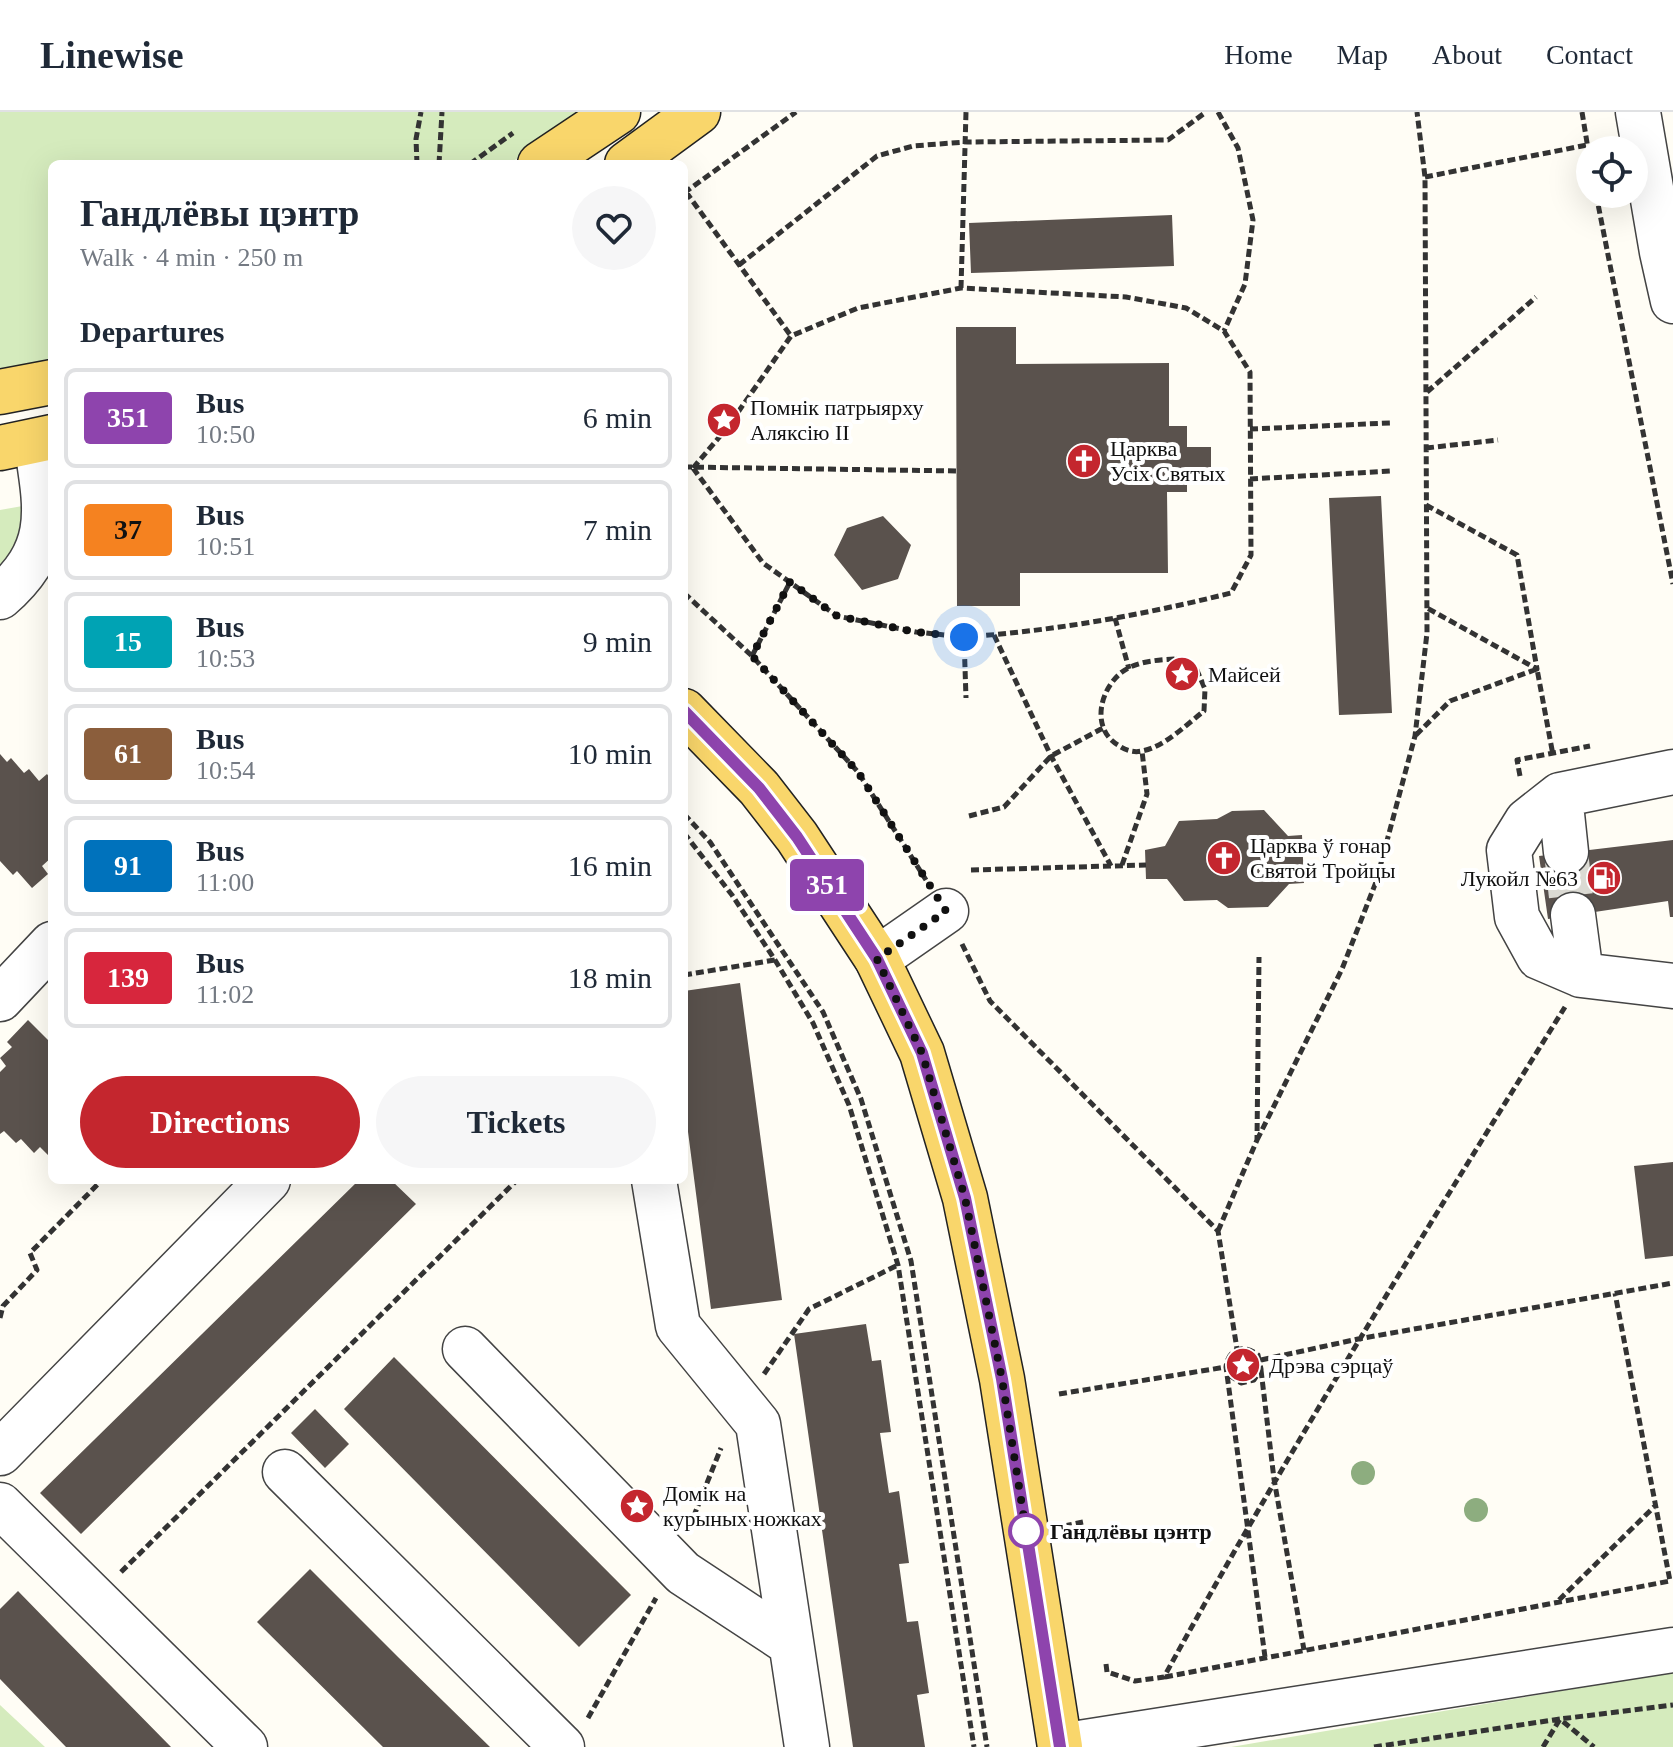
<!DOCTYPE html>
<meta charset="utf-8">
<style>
body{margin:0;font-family:Georgia,serif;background:#f6f6f7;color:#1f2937;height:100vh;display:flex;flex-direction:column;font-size:30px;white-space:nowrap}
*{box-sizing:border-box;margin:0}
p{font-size:26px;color:#747a83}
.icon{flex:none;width:44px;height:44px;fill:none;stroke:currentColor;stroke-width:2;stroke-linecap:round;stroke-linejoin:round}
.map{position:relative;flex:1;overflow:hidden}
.sheet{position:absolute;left:48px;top:48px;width:640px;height:1024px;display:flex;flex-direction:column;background:#fff;border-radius:12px;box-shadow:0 8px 32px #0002}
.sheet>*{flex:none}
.badge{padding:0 16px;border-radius:6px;font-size:28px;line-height:52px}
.buttons{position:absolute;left:1576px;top:24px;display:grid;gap:16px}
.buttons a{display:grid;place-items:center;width:72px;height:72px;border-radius:50%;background:#fff;box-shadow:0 8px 32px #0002;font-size:40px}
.you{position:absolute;width:40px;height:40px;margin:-20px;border:6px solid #fff;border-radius:50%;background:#1a73e8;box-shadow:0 0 0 12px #1a73e833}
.map>.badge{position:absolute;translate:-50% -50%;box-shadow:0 0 0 4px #fff}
h2{padding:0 32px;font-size:30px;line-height:72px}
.round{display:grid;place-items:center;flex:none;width:84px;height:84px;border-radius:42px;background:#f6f6f7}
.head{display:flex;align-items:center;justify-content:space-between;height:136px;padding:0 32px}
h1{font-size:38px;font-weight:600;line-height:60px}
.button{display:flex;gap:16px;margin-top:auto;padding:16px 32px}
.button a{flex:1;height:92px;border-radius:48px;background:#c4262e;color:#fff;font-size:32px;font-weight:600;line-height:92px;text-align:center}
.button a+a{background:#f6f6f7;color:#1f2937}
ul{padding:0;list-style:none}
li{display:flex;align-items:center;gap:24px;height:100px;margin:0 16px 12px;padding:0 16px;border:4px solid #e0e1e3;border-radius:12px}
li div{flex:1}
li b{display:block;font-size:30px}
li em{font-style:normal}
li .badge{min-width:88px;font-weight:700;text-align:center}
header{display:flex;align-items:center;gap:48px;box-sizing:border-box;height:112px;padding:0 40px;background:#fff;border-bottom:2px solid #e0e1e3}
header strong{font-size:38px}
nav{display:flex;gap:44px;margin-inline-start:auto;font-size:28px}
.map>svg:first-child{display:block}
</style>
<header>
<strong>Linewise</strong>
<nav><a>Home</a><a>Map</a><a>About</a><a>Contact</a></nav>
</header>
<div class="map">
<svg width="1673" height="1635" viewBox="0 0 1673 1635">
<rect width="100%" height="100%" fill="#fffdf5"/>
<path fill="#d5ebbd" d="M0,0H586L509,52H52V255L0,268Z
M45,390L0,485V398Z
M1673,1560V1635H1231Z
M0,1593L45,1635H0Z"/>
<path fill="#5a524d" d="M1172,103L1174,154L971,161L969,111Z
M956,215H1016V252L1169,251V314H1187V335H1211V363H1187V380H1167L1168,461H1020V494H957Z
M1381,384L1392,601L1339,603L1329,386Z
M883,404L911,433L898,467L862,478L834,443L847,416Z
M0,642L7,650L11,646L24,661L29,657L39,669L47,662L52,669V745L42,754L48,762L32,776L17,759L13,763L0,749Z
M1264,698L1288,724L1302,723L1304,771L1289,772L1268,795L1228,796L1217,788L1184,789L1167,767H1146L1145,738L1165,734L1179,709L1217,707L1232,699Z
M1673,728V805H1670L1668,789L1548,807L1539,744Z
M740,871L782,1188L711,1197L684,989V879Z
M28,908L49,929L52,926V1047L40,1035L34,1041L21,1027L16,1031L4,1019L0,1022V960L6,954L0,946L12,935L7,930Z
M1673,1050V1144L1645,1147L1634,1054Z
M359,1068H391L416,1092L81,1422L40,1381Z
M866,1212L872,1249L881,1248L891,1320L880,1321L889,1381L899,1379L909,1451L899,1452L907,1510L918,1509L929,1581L917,1583L925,1635H853L794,1222Z
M394,1245L631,1483L579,1535L344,1297Z
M315,1297L349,1332L325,1356L291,1321Z
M310,1457L398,1545L490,1635H383L257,1510Z
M18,1479L55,1517L171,1635H66L0,1567V1497Z"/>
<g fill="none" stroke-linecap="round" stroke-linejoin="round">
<path stroke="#dbdad3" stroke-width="44" stroke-dasharray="44 22" stroke-linecap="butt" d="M1566,740L1573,803"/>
<g stroke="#444" stroke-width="47">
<path id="minor" d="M1638,0L1662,140L1673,189
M0,485C57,436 46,396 36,329
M1560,683L1527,709L1509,738L1517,805L1539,845L1581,863
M1566,740L1560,683L1673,660
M1573,803L1581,863L1673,874
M877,847L946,799
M0,887L52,832
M654,1068L678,1214L758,1312L807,1635
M465,1237L683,1461L791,1532
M0,1341L268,1068
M285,1360L562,1635
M0,1393L245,1635
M1060,1634L1673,1538"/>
</g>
<g stroke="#222" stroke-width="47">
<path id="major" d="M540,52L618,0
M627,52L698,0
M0,280L52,270
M0,336L52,325
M684,599L759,676L797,725L877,847L922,941L965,1086L1002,1267L1060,1635"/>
</g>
<path stroke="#333" stroke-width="5" stroke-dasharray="8 4" stroke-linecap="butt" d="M1218,0L1238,36L1253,108L1245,172L1224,219
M1582,0L1590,49
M417,52L416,27L421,0
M439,52L442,0
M470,52L513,21
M1425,65L1587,33
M686,80L791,224
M684,81L796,0
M1596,82L1673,472
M739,153L877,44L913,34L965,30L1168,28L1206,0
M961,176L966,0
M1427,280L1536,185
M1250,317L1390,311
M1426,336L1498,328
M684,355L960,359
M693,356L727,316L791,224L858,196L961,176L1126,185L1186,196L1224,219L1250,260L1251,443L1231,481C1143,503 1054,519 964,525
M693,356L763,451L837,504L916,520L964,525L966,586
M1250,367L1391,359
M1426,393L1517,443L1537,557L1427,496
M684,481L752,544L858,660L926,768
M1115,506L1129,557
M994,523L1051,644L1111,754
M752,544L790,470
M1175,547L1196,556L1205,577L1204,599C1186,613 1164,635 1142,639C1133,641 1125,638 1118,633C1091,617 1099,578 1122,560C1137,549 1157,548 1175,547Z
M1416,623L1450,589L1537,557L1553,643
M1520,664L1517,648L1590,634
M684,702L710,730L823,900L861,987L911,1149L987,1635
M969,704L1004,695L1051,644L1103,616
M684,721L732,783L775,848L813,911L849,993L898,1153L974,1635
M1122,753L1147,682L1142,639
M971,758L1146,753
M962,832L990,889L1218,1119L1237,1237
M684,863L775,848
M1257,1028L1342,857L1376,770L1415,624L1427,521L1425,65L1417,0
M1218,1119L1257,1028L1259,845
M0,1206L3,1194L37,1158L30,1141L102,1068
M1261,1248L1358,1227L1673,1171
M1261,1258L1274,1367L1304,1538
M764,1262L809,1197L898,1153
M1229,1263L1241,1271L1254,1268L1261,1257L1258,1243C1244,1231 1228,1237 1226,1255L1265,1545
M1059,1282L1226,1255
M1064,1414L1083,1410
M689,1416L721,1336
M121,1460L517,1068
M1559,1488L1655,1394
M1106,1552L1107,1560L1135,1569L1164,1565C1289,1337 1427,1116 1565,895
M1165,1565L1670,1469L1615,1181
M588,1606L656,1486
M1374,1635L1560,1607L1594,1635
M1543,1635L1560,1607L1673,1593"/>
<use href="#minor" stroke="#fff" stroke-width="44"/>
<use href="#major" stroke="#f9d66b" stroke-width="44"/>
</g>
<g fill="#8dad7f">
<circle cx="1363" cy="1361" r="12"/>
<circle cx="1476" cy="1398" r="12"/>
</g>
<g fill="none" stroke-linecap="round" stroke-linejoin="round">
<g stroke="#fff" stroke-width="18">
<path id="line" d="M684,599L759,676L797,725L877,847L922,941L965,1086L1002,1267L1060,1635"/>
</g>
<use href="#line" stroke="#8e44ad" stroke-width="12"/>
<path stroke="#111" stroke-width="8" stroke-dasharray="0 14.4" d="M964,525L916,520L837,504L790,470L752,544L858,660L946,799L877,847L922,941L965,1086L1002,1267L1026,1419"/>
</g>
<defs>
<g id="sight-disc" transform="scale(1.8)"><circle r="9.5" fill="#c4262e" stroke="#fff"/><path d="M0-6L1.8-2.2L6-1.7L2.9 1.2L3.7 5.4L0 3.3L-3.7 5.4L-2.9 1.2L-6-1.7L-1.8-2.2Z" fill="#fff"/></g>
<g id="church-disc" transform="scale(1.8)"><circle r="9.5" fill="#c4262e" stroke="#fff"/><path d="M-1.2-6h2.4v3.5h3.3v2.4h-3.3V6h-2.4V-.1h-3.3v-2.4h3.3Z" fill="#fff"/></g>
<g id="fuel-disc" transform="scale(1.8)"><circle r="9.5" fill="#c4262e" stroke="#fff"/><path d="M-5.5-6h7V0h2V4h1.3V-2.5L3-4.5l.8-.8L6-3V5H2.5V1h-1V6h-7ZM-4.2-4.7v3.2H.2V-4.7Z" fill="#fff"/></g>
</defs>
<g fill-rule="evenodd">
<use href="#sight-disc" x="724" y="308"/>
<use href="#church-disc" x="1084" y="349"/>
<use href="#sight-disc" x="1182" y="562"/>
<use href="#church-disc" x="1224" y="746"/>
<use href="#fuel-disc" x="1604" y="766"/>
<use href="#sight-disc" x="1243" y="1253"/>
<use href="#sight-disc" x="637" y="1394"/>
</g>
<circle fill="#fff" stroke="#8e44ad" stroke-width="4" cx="1026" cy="1419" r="16"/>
<g text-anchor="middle" stroke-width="8" stroke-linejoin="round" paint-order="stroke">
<g font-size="22" fill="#111" stroke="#fff" text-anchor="start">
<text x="750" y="303">Помнік патрыярху<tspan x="750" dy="25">Аляксію II</tspan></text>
<text x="1110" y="344">Царква<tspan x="1110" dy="25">Усіх Святых</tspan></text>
<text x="1208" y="570">Майсей</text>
<text x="1250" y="741">Царква ў гонар<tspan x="1250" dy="25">Святой Тройцы</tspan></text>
<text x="1578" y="774" text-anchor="end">Лукойл №63</text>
<text x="1269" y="1261">Дрэва сэрцаў</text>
<text x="663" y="1389">Домік на<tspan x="663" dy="25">курыных ножках</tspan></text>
</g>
<g font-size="22" font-weight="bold" fill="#111" stroke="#fff" text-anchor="start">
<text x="1050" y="1427">Гандлёвы цэнтр</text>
</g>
</g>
</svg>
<div class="buttons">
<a><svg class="icon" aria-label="locate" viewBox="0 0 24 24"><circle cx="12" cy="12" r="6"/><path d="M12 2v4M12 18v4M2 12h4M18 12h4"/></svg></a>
</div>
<div class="you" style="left:964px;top:525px"></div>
<b class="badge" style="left:827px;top:773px;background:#8e44ad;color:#fff">351</b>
<section class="sheet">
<div class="head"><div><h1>Гандлёвы цэнтр</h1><p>Walk · 4 min · 250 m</p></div><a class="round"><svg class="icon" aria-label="heart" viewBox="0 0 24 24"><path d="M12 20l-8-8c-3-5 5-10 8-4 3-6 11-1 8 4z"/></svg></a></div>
<h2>Departures</h2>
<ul>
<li><span class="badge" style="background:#8e44ad;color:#fff">351</span><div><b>Bus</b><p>10:50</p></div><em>6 min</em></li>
<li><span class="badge" style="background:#f58220;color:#111">37</span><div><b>Bus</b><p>10:51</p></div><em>7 min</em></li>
<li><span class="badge" style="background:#00a3b4;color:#fff">15</span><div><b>Bus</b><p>10:53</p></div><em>9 min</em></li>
<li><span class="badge" style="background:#8b5e3c;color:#fff">61</span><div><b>Bus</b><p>10:54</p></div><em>10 min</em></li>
<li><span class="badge" style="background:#0072bc;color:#fff">91</span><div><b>Bus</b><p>11:00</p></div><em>16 min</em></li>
<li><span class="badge" style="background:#d7263d;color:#fff">139</span><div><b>Bus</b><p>11:02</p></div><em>18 min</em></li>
</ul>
<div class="button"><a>Directions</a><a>Tickets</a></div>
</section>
</div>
